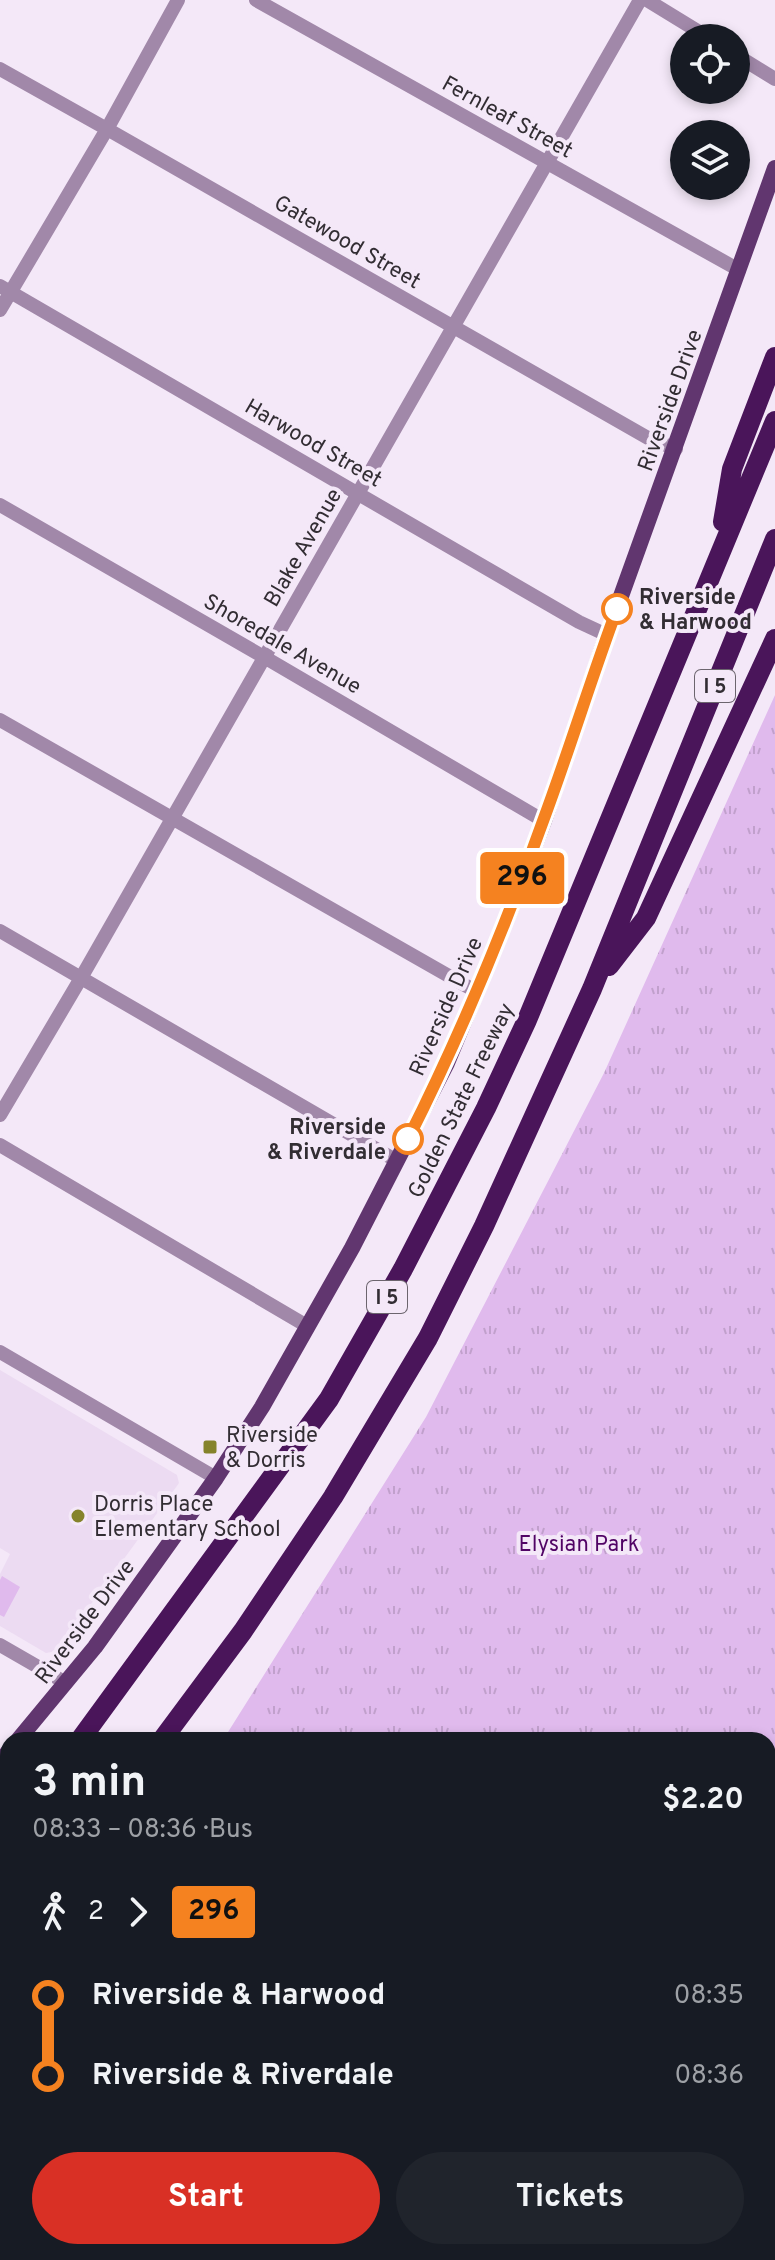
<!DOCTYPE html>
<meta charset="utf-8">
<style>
body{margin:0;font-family:Overpass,sans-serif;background:#20242c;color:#f1f3f6;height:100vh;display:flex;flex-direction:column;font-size:30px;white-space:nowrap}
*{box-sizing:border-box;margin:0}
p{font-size:26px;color:#9ea1a6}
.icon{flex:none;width:44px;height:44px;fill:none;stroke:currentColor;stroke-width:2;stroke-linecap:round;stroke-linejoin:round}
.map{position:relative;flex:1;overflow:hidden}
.drawer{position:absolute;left:0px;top:1732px;width:776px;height:528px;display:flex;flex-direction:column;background:#171b24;border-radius:24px 24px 0 0;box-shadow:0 4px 12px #0003}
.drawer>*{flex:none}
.badge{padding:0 16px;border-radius:6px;font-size:28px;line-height:52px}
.fabs{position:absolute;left:670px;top:24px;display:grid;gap:16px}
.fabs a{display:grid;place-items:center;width:80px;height:80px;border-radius:50%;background:#171b24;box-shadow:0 4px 12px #0003;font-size:40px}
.map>.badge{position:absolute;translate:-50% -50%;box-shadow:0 0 0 4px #fff}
.legs{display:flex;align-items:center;gap:12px;height:88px;padding:0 32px;font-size:26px}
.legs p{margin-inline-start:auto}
.overview{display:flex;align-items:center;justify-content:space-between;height:136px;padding:0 32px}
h1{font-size:44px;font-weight:700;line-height:60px}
.action{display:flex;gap:16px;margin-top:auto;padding:16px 32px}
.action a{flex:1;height:92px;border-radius:48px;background:#d93025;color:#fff;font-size:32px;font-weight:700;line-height:92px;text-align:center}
.action a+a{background:#20242c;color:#f1f3f6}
ul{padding:0 32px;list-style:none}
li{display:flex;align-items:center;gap:28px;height:80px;font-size:30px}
li i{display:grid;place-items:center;width:12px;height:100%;margin:0 10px;background:currentColor}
li i::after{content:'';width:20px;height:20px;margin:-10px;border:6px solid;border-radius:50%;background:#171b24}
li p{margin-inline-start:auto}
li:first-child i{background:linear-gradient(#0000 50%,currentColor 0)}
li:last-child i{background:linear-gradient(currentColor 50%,#0000 0)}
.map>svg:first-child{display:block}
</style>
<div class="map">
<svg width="775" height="2260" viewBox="0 0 775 2260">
<defs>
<pattern id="park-tufts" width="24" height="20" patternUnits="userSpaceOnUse" patternTransform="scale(2)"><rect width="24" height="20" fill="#e0baed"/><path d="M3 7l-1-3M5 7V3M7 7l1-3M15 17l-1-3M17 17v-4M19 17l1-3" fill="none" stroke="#c1a0cc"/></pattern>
</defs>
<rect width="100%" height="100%" fill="#f4e8f8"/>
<path fill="#ecdbf2" d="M0,1370L177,1475L179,1483L57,1651L46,1653L0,1626V1574L10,1554L0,1548Z"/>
<path fill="#e0baed" d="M2,1576L20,1587L4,1617L0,1615V1580Z"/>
<path fill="url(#park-tufts)" d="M775,695V2260H0V2049L8,2038V2252H768V1740H223L426,1417L604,1073Z"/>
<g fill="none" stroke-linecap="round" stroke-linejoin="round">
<path stroke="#a188a9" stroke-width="14" d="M256,0L739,270
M647,0L709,38
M736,55L775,79
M0,69L107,129L648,438L676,449
M0,286L579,622L607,635
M0,310L107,129L178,0
M0,505L264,657L544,821
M0,720L477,992
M0,931L397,1161
M0,1115L81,978L640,0
M0,1145L307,1326
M0,1352L216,1478
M0,1645L66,1683"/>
<path stroke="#61366f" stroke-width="16" d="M18,1740L95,1647L216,1478L262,1407L352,1248L447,1063L511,908L544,821L602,649L775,168
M0,1762L8,1752
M768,1856L775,1857
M0,2138L8,2130"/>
<path stroke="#4a155a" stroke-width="20" d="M723,522L732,469L775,357
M609,966L646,918L775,639
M80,1740L329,1399L403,1269L486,1108L527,1020L775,421
M162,1740L243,1631L333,1497L428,1338L484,1226L592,989L775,539
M0,1850L8,1839
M0,1961L8,1950"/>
</g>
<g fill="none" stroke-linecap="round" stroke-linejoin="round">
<g stroke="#fff" stroke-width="18">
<path id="line-1" d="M408,1139C460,1036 504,930 543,821C569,751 591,679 617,609"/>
</g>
<use href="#line-1" stroke="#f58220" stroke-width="12"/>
</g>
<g fill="#fff" stroke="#f58220" stroke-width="4">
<circle cx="617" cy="609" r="14"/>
<circle cx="408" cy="1139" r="14"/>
</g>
<g fill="#85832b" stroke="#f4e8f8" stroke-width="3">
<rect x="202" y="1439" width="16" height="16" rx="4"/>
<circle cx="78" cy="1516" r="8"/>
</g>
<g text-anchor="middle" stroke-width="8" stroke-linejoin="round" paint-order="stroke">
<g fill="#f4e8f8" stroke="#6c656e" stroke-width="2">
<rect x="695" y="670" width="40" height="32" rx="6"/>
<rect x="367" y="1281" width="40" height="32" rx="6"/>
</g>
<g font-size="20" font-weight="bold" fill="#322d33">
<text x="715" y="693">I 5</text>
<text x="387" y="1304">I 5</text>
</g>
<g font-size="22" fill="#322d33" stroke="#f4e8f8">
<text transform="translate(508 116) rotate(29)" y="8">Fernleaf Street</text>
<text transform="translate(348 241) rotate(30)" y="8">Gatewood Street</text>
<text transform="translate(669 400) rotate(-70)" y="8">Riverside Drive</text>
<text transform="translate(314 442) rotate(30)" y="8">Harwood Street</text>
<text transform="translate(302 547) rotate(-60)" y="8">Blake Avenue</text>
<text transform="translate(283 643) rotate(30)" y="8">Shoredale Avenue</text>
<text transform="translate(445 1006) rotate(-66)" y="8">Riverside Drive</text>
<text transform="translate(460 1100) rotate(-64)" y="8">Golden State Freeway</text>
<text transform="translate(84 1621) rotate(-53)" y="8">Riverside Drive</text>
</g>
<g font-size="22" font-weight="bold" fill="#322d33" stroke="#f4e8f8" text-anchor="start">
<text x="639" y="604">Riverside<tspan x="639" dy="25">&amp; Harwood</tspan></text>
<text x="386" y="1134" text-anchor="end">Riverside<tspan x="386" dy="25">&amp; Riverdale</tspan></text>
</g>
<g font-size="22" fill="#322d33" stroke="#f4e8f8" text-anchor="start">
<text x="226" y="1442">Riverside<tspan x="226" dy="25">&amp; Dorris</tspan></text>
<text x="94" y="1511">Dorris Place<tspan x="94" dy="25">Elementary School</tspan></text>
</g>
<g font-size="22" fill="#510465" stroke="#f4e8f8">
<text x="579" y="1551">Elysian Park</text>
</g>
</g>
</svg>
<div class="fabs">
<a><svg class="icon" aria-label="locate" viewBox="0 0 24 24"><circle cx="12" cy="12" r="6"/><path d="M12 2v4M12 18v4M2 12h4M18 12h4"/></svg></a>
<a><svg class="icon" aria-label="layers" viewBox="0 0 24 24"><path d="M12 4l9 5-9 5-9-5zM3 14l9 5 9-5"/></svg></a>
</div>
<b class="badge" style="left:522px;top:878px;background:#f58220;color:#111">296</b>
<section class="drawer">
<div class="overview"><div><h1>3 min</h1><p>08:33 – 08:36 · Bus</p></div><b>$2.20</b></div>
<div class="legs"><svg class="icon" aria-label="walk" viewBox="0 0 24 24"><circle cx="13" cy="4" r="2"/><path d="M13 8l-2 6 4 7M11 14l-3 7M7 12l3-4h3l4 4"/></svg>2<svg class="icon" aria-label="forward" viewBox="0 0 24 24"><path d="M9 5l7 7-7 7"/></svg><b class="badge" style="background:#f58220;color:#111">296</b></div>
<ul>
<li><i style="color:#f58220"></i><b>Riverside &amp; Harwood</b><p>08:35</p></li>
<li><i style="color:#f58220"></i><b>Riverside &amp; Riverdale</b><p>08:36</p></li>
</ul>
<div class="action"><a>Start</a><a>Tickets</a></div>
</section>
</div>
